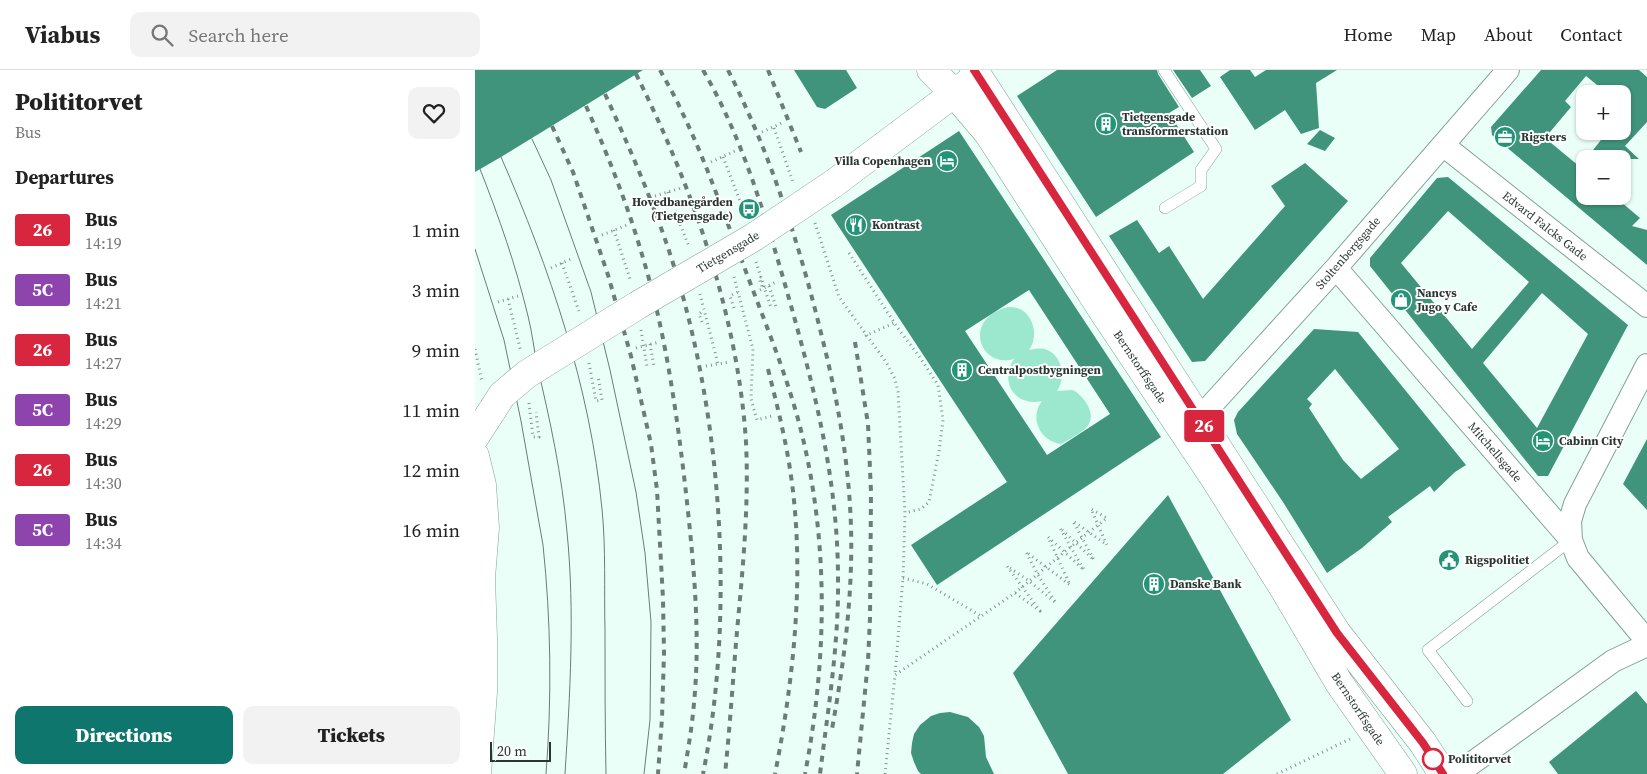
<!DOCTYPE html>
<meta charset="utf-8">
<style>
body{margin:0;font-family:"Source Serif 4",serif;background:#f2f2f2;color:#222;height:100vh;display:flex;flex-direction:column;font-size:19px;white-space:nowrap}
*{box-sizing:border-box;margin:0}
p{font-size:16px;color:#767676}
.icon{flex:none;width:28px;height:28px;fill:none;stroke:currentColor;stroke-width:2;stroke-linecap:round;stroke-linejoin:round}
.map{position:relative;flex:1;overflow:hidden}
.drawer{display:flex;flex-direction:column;background:#fff;width:475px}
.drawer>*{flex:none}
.badge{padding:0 10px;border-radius:4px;font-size:18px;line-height:32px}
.tools{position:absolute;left:1101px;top:15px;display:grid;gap:10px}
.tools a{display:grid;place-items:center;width:55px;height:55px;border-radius:10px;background:#fff;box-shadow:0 1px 4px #0004;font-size:25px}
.scale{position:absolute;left:15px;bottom:12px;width:61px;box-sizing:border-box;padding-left:5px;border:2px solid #293732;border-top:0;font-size:14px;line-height:18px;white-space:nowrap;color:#293732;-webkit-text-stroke:4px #fff;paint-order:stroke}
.map>.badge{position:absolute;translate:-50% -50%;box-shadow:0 0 0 2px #fff}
h2{padding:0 15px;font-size:19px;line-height:45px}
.round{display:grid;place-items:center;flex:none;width:52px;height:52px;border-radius:10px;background:#f2f2f2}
.head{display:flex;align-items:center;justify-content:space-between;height:85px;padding:0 15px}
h1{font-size:24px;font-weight:800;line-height:38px}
.cta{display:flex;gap:10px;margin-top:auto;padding:10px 15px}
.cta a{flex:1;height:58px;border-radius:10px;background:#0f766e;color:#fff;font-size:20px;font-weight:800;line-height:58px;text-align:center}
.cta a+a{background:#f2f2f2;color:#222}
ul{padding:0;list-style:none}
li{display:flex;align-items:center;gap:15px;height:60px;padding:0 15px}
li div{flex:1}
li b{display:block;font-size:19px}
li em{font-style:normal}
li .badge{min-width:55px;font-weight:700;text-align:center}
header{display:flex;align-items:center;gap:30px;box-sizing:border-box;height:70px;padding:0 25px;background:#fff;border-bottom:1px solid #e0e0e0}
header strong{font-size:24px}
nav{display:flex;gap:28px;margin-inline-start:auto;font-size:18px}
.search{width:350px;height:45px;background:#f2f2f2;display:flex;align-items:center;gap:12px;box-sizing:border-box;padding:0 18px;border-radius:10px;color:#767676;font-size:19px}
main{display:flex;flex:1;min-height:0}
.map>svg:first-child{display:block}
</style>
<header>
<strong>Viabus</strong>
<div class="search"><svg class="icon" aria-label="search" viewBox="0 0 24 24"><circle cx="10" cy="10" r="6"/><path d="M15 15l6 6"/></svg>Search here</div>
<nav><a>Home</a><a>Map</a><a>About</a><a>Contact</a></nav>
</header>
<main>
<section class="drawer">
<div class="head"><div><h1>Polititorvet</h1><p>Bus</p></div><a class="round"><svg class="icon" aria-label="heart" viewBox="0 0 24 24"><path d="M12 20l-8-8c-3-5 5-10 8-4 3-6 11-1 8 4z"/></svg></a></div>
<h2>Departures</h2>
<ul>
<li><span class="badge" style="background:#d7263d;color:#fff">26</span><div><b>Bus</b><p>14:19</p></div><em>1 min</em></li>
<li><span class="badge" style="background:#8e44ad;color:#fff">5C</span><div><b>Bus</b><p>14:21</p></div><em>3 min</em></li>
<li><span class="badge" style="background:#d7263d;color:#fff">26</span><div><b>Bus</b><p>14:27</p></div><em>9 min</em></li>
<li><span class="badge" style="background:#8e44ad;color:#fff">5C</span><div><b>Bus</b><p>14:29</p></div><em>11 min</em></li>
<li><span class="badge" style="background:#d7263d;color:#fff">26</span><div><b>Bus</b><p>14:30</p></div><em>12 min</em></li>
<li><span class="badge" style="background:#8e44ad;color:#fff">5C</span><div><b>Bus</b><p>14:34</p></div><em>16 min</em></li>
</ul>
<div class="cta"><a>Directions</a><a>Tickets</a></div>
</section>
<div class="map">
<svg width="1172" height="704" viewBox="0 0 1172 704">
<rect width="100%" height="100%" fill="#eafff7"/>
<path fill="#9be8ce" d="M533,237C536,237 539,237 542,238C559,243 564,267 554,280C559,279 565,278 570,279C588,285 591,308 582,321L598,320C610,327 624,346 610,359C603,365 594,369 586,374C565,371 554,348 567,331C540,337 524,312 539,289C504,299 487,248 533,237Z"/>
<path fill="#40947b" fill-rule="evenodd" d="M0,0H168L26,87L0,102Z
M319,0H371L382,18L350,39L342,37Z
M582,0H682L683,4L704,37L694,43L719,82L621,147L542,26Z
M698,0H725L736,16L717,28Z
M755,0H775L780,7L791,0H862L841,13L844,58L826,64L810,40L780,60L745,7Z
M1066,0H1164L1172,7V52L1150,76L1164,89H1111L1133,61H1148V24H1140L1133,18L1127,19L1111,6L1090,31L1096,37L1070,68L1110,101V126H1139L1165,148L1157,156L1172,160V195L1017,65L1016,57Z
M845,60L860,68L850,81L832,74Z
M484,61L686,367L462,515L436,475L532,412L356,145ZM554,220L635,344L572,385L490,261Z
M830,93L873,131L730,291L717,292L634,166L662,150L684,183L694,176L728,229L810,136L796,116Z
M973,107L1153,255L1073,406H1063L895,196V188L962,108ZM973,141L1054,212L997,279L926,193ZM1067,223L1113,264L1062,358L1008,293Z
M839,259L883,262L991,395L980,402L959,422L955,416L913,447L917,452L887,478L852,503L808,432L762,364L759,350L763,342ZM860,299L924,379L886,409L868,390L834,338L837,334L832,329Z
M1172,369V440L1148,414Z
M693,425L816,650L748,704H593L538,603Z
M1161,621L1172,634V704H1083L1074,692Z
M475,642L493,647L504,657L509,666L511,687L519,704H446L443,701L439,692L436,683L437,673L439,664L445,655L456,646L465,643Z"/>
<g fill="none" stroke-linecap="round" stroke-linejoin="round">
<g stroke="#80a296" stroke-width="12">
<path id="lane" d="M689,0L741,79L726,100V116L690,138
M992,631L953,580L1096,470"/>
</g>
<g stroke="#80a296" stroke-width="24">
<path id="street" d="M968,75L1172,236
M861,198L1096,470L1103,488L1172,571
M709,357L724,348L732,340L861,198L1033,0
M1096,470L1095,451L1100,434L1172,295
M982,704L1138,591L1172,575"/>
</g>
<g stroke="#80a296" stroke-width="29">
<path id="secondary" d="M456,0L479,23L513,63L631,246L740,409L809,519L864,613L928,704
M499,0L862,563L948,673L968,704
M358,114L493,13
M0,367L18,339
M0,386L7,415L10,458L6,508L8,568V622L2,704"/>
</g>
<path stroke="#84958f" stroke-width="3" stroke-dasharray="1 4" stroke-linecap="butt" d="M299,58L318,112
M287,62L309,52
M248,87L270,144
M236,92L260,81
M193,122L214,177
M180,126L206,118
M340,153L364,227L411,292L420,309L423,322L430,443L428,508L420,605
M139,160L156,212
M127,165L152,155
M374,183L422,257L444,286L463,315L468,350L464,381L454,432L446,439L430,443
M281,192L296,238
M87,193L105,244
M76,198L98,188
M259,207L278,279L276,329L282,350L297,346
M286,207L284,208L288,219
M294,216L301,237
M285,220L303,211
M225,224L243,294
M33,229L46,282
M23,232L43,226
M259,238L255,226L263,222
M227,252L224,244L229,240
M166,260L172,297
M390,266L419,253
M175,274L179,296
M161,278L184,272
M0,279L7,312
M114,293L121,331L127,330L123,306
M231,296L255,292
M54,333L58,367H64L61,342
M428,508L452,514L506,546
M410,704L420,605L540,523C570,498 601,472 632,448L616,439L632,475L598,451L619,490L585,458L609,500L573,467L595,515L551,482L563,505L581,533L554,511L532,496L565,541L540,523
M802,704L875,669"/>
<use href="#lane" stroke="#fff" stroke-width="11"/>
<use href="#street" stroke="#fff" stroke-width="22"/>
<use href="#secondary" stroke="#fff" stroke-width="28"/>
<path stroke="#6c7c76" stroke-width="1" d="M57,69L76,110L116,222L135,300L161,422L170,483L176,552L175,650L169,704
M26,87C75,199 115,317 127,439C131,479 129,520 130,560C130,608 130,656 131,704
M5,99C24,147 41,196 53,246C57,262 59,279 62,295C75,350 87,405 92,462C100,542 95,624 90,704
M0,179L29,270L46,351L68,475C76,550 77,628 71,704"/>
<path stroke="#6c7c76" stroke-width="4" stroke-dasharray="6 6" stroke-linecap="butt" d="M185,0C192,13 200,26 206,40C230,89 247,140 267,191C289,251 315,311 329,373C354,482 351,595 330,704
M228,0C266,65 288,139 309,211C337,309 363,406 363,508C364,574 353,639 345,704
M253,0C295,83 324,173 346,263C362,326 374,391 376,457C378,524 369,593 357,659
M293,0L326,82
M161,4C217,116 263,246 271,372C274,435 268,497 262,561C258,608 255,656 250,704
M130,24C163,96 194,169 213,246C249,388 257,561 228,704
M111,36C133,85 153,136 168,188C190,261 201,338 210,414C218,487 226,560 219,633C217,657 213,680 209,704
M77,56L98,102L133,205L156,286L176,374L182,420L188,529L189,583L187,648L183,704
M380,272L393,354L396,422L395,548L393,591L382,704
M293,299C302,335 311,370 316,406C330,503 319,608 300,704"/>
<g stroke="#80a296" stroke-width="29" stroke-linecap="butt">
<path id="secondary-bridge" d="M18,339L27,325L52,304L163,235L279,167L358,114"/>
</g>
<use href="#secondary-bridge" stroke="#fff" stroke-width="28"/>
</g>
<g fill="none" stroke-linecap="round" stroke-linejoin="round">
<g stroke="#fff" stroke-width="11">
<path id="line" d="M499,0L862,563L948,673L968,704"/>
</g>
<use href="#line" stroke="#d7263d" stroke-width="8"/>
</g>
<defs>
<g id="building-disc" transform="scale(1.125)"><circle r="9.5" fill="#229578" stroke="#fff"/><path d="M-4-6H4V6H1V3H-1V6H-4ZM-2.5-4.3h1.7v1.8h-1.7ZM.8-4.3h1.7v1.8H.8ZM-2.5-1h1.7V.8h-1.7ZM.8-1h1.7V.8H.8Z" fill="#fff"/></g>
<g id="office-disc" transform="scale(1.125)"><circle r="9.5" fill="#229578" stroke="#fff"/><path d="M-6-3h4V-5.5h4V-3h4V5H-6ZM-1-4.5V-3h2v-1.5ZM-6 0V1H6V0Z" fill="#fff"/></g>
<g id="hotel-disc" transform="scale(1.125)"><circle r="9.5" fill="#229578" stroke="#fff"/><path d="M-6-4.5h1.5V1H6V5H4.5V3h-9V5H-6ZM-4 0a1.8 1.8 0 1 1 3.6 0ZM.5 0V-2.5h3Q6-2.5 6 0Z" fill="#fff"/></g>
<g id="bus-disc" transform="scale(1.125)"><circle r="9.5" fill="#229578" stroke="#fff"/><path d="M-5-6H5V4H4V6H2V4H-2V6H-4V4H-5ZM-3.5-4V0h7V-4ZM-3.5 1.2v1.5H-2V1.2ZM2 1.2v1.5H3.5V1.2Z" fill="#fff"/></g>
<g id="restaurant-disc" transform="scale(1.125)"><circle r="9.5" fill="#229578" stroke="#fff"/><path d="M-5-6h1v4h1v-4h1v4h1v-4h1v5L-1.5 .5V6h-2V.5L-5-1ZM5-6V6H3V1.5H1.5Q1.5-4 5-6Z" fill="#fff"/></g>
<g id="shop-disc" transform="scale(1.125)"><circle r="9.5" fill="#229578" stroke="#fff"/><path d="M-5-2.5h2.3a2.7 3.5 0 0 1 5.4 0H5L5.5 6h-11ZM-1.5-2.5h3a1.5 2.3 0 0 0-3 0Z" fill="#fff"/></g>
<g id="civic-disc" transform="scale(1.125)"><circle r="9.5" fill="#229578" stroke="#fff"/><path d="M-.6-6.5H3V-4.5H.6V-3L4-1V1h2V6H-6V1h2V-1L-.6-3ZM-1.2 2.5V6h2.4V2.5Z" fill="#fff"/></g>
</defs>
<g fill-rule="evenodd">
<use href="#building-disc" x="631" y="54"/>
<use href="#office-disc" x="1030" y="67"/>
<use href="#hotel-disc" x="472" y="91"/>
<use href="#bus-disc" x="274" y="139"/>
<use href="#restaurant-disc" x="381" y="155"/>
<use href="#shop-disc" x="926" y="230"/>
<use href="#building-disc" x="487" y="300"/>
<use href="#hotel-disc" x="1068" y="371"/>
<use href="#civic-disc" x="974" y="490"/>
<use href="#building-disc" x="679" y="514"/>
</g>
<circle fill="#fff" stroke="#d7263d" stroke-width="2.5" cx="958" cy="689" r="10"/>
<g text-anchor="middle" stroke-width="4" stroke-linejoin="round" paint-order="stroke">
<g font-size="12" font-weight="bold" fill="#293732" stroke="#fff" text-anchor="start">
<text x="647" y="51">Tietgensgade<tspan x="647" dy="14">transformerstation</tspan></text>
<text x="1046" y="71">Rigsters</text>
<text x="456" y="95" text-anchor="end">Villa Copenhagen</text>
<text x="258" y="136" text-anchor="end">Hovedbanegården<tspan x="258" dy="14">(Tietgensgade)</tspan></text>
<text x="397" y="159">Kontrast</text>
<text x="942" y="227">Nancys<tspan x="942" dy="14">Jugo y Cafe</tspan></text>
<text x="503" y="304">Centralpostbygningen</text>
<text x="1084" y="375">Cabinn City</text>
<text x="990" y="494">Rigspolitiet</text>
<text x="695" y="518">Danske Bank</text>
</g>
<g font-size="12" fill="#293732" stroke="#fff">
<text transform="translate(1070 156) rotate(38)" y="4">Edvard Falcks Gade</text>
<text transform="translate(253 182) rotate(-31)" y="4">Tietgensgade</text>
<text transform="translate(873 183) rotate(-49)" y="4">Stoltenbergsgade</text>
<text transform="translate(665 297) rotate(56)" y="4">Bernstorffsgade</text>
<text transform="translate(1020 382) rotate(49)" y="4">Mitchellsgade</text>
<text transform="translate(883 639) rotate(56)" y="4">Bernstorffsgade</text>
</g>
<g font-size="12" font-weight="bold" fill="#293732" stroke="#fff" text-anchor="start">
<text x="973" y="693">Polititorvet</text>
</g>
</g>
</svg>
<div class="tools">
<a>+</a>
<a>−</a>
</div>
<div class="scale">20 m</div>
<b class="badge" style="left:729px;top:356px;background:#d7263d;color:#fff">26</b>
</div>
</main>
